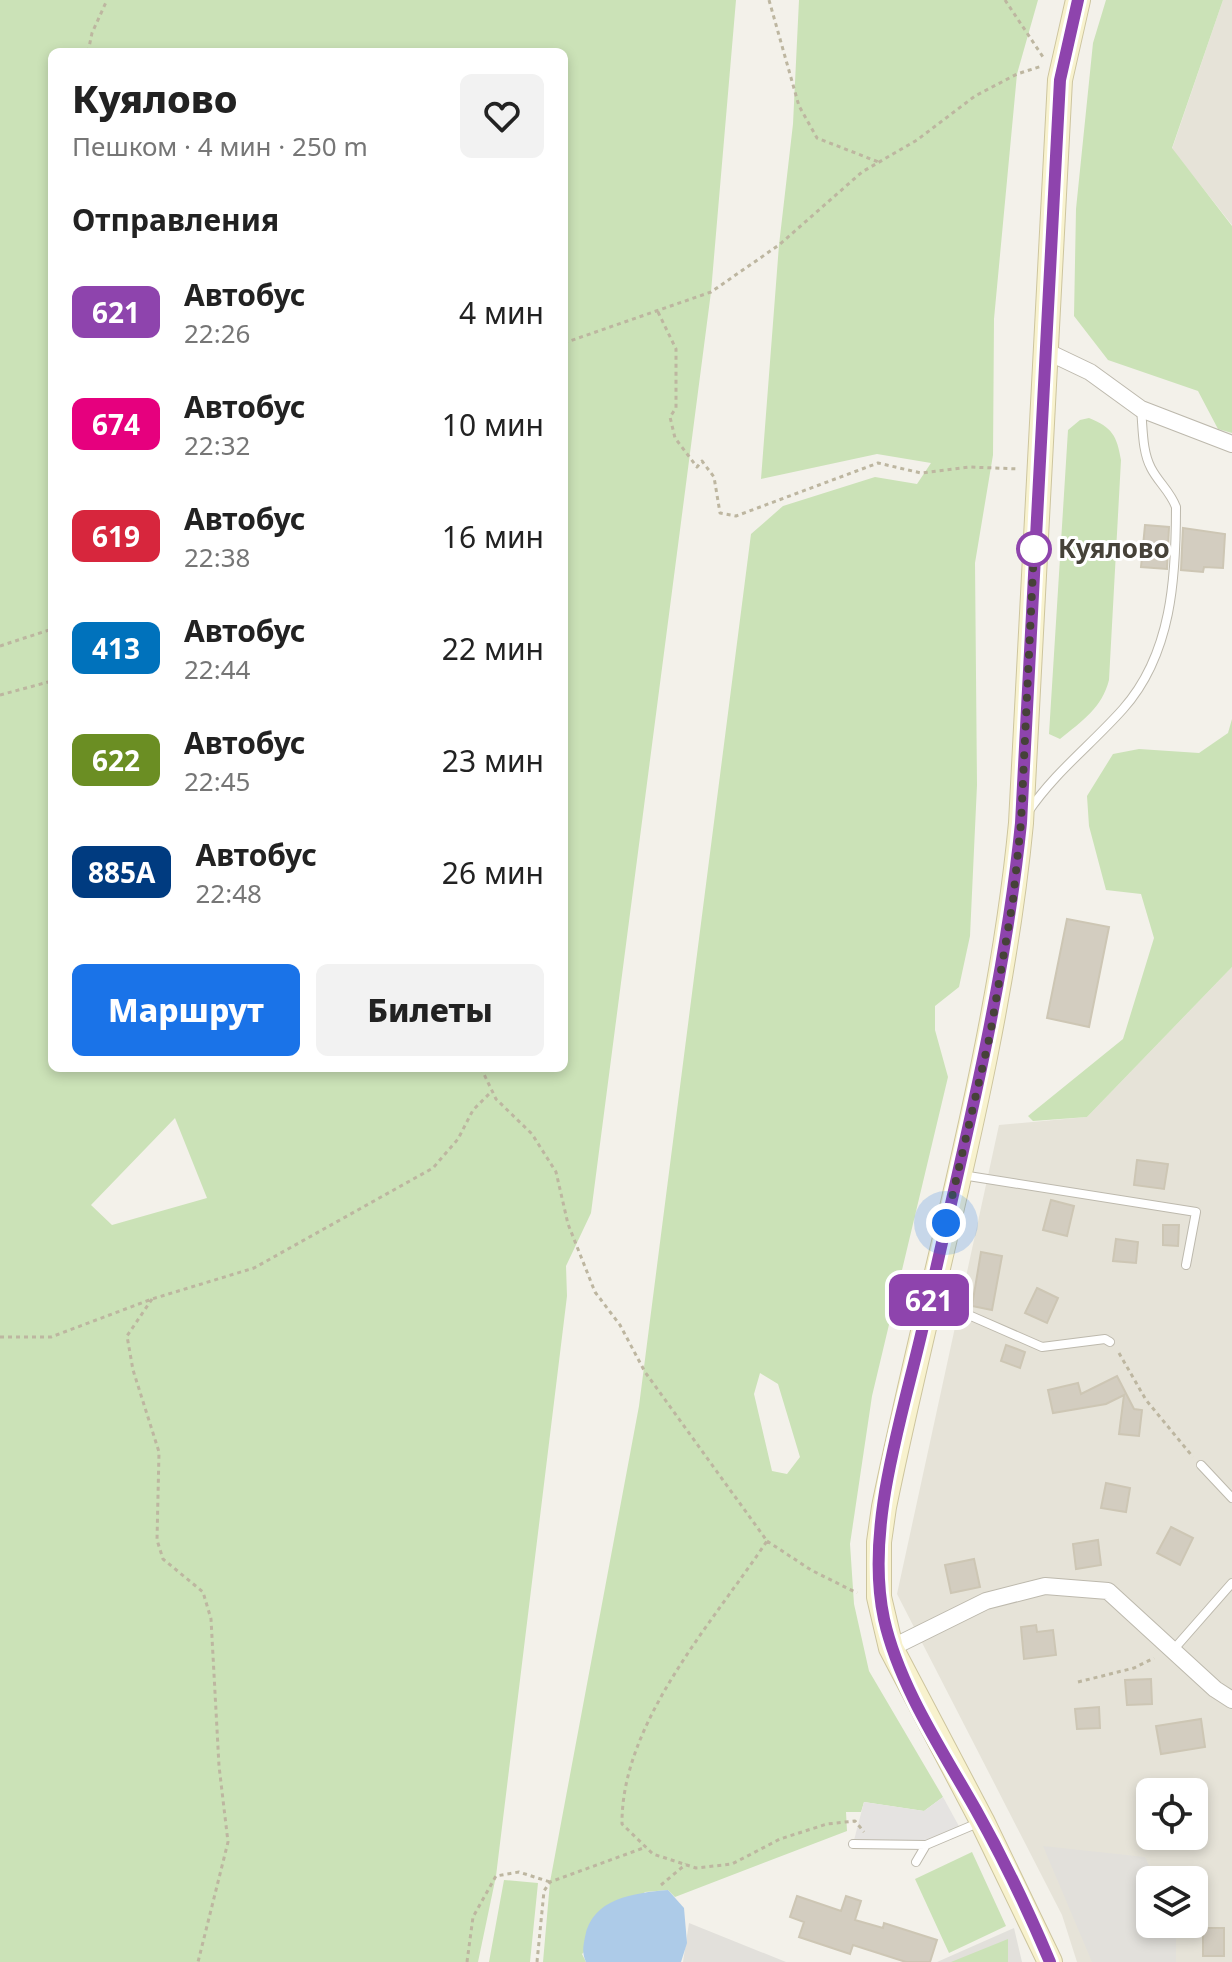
<!DOCTYPE html>
<html lang="ru">
<meta charset="utf-8">
<style>
body{margin:0;font-family:"Noto Sans",sans-serif;background:#f2f2f2;color:#222;height:100vh;display:flex;flex-direction:column;font-size:30px;white-space:nowrap}
*{box-sizing:border-box;margin:0}
p{font-size:26px;color:#767676}
.icon{flex:none;width:44px;height:44px;fill:none;stroke:currentColor;stroke-width:2;stroke-linecap:round;stroke-linejoin:round}
.map{position:relative;flex:1;overflow:hidden}
.sheet{position:absolute;left:48px;top:48px;width:520px;height:1024px;display:flex;flex-direction:column;background:#fff;border-radius:12px;box-shadow:0 4px 12px #0003}
.sheet>*{flex:none}
.badge{padding:0 16px;border-radius:12px;font-size:28px;line-height:52px}
.buttons{position:absolute;left:1136px;top:1778px;display:grid;gap:16px}
.buttons a{display:grid;place-items:center;width:72px;height:72px;border-radius:12px;background:#fff;box-shadow:0 4px 12px #0003;font-size:40px}
.you{position:absolute;width:40px;height:40px;margin:-20px;border:6px solid #fff;border-radius:50%;background:#1a73e8;box-shadow:0 0 0 12px #1a73e833}
.map>.badge{position:absolute;translate:-50% -50%;box-shadow:0 0 0 4px #fff}
h2{padding:0 24px;font-size:30px;line-height:72px}
.round{display:grid;place-items:center;flex:none;width:84px;height:84px;border-radius:12px;background:#f2f2f2}
.summary{display:flex;align-items:center;justify-content:space-between;height:136px;padding:0 24px}
h1{font-size:38px;font-weight:800;line-height:60px}
.cta{display:flex;gap:16px;margin-top:auto;padding:16px 24px}
.cta a{flex:1;height:92px;border-radius:12px;background:#1a73e8;color:#fff;font-size:32px;font-weight:800;line-height:92px;text-align:center}
.cta a+a{background:#f2f2f2;color:#222}
ul{padding:0;list-style:none}
li{display:flex;align-items:center;gap:24px;height:112px;padding:0 24px}
li div{flex:1}
li b{display:block;font-size:30px}
li em{font-style:normal}
li .badge{min-width:88px;font-weight:700;text-align:center}
.map>svg:first-child{display:block}
</style>
<div class="map">
<svg width="1232" height="1962" viewBox="0 0 1232 1962">
<rect width="100%" height="100%" fill="#f3f1ea"/>
<path fill="#e6e3d8" fill-rule="evenodd" d="M1223,0H1232V225L1172,149Z
M1232,967V1962H1077L1062,1915L897,1594L999,1125L1087,1117ZM1150,1792H1194V1836H1150ZM1150,1880H1194V1924H1150Z"/>
<path fill="#e2e0db" d="M1043,1846L1145,1857L1156,1880H1150V1924H1176V1962H1092Z
M689,1923L786,1962H683Z
M1014,1928L1022,1962H937Z"/>
<path fill="#cbe2b7" fill-rule="evenodd" d="M0,0H736L711,292L591,1213L566,1266L567,1296L496,1876L478,1962H0ZM52,52H564V1068H52ZM175,1118L207,1198L112,1225L91,1205Z
M799,0H1038L1017,74L994,319L993,455L975,563L977,785L970,936L959,987L935,1006V1030L948,1077L872,1396L850,1544L854,1604L869,1671L943,1797L924,1811L864,1802L861,1812H846L847,1831L675,1897L668,1890L645,1892L582,1954L586,1962H543L550,1882L639,1406L751,534L783,506L875,477L917,484L931,463L877,454L761,479L779,245L793,124ZM760,1373L778,1384L800,1457L787,1474L772,1471L754,1394Z
M1106,0H1223L1172,148L1232,226V433L1218,429L1198,391L1108,360L1074,316L1076,209L1093,43Z
M1089,418C1112,427 1117,436 1121,460L1109,680C1102,708 1082,721 1060,739L1049,734L1068,430L1080,420Z
M1232,719V967L1087,1117L1033,1121L1028,1116L1123,1039L1154,938L1141,894L1106,890L1089,826L1087,796L1113,754L1139,749L1199,753L1228,733Z
M972,1852L1006,1926L949,1953L915,1879Z
M504,1880L538,1883L530,1962H489Z
M1008,1939V1962H951Z"/>
<path fill="#e5e3e1" d="M943,1797L961,1830L926,1845L853,1844L864,1802L924,1811Z"/>
<path fill="#adcbe8" d="M668,1890L684,1908L687,1943L681,1962H586C582,1953 583,1947 585,1937C592,1898 634,1893 668,1890Z"/>
<path fill="#d3cdc0" stroke="#cdc6b4" stroke-width="2" d="M1145,525L1169,527L1167,569L1141,567Z
M1183,528L1225,534L1223,568L1204,567L1203,572L1181,570Z
M1067,919L1109,927L1089,1027L1047,1018Z
M1137,1160L1168,1164L1164,1189L1134,1185Z
M1051,1200L1074,1206L1067,1236L1043,1230Z
M1163,1225H1179L1178,1246L1163,1245Z
M1116,1239L1138,1242L1136,1263L1113,1261Z
M981,1252L1002,1256L992,1310L972,1306Z
M1037,1288L1058,1298L1047,1323L1025,1313Z
M1006,1345L1025,1352L1020,1368L1001,1361Z
M1117,1376L1134,1409L1142,1410L1139,1436L1119,1434L1124,1395L1106,1404L1053,1413L1048,1390L1078,1383L1081,1394Z
M1106,1483L1130,1488L1126,1512L1101,1508Z
M1171,1527L1193,1538L1180,1565L1157,1553Z
M1098,1540L1101,1565L1076,1569L1073,1544Z
M974,1559L980,1587L951,1593L945,1565Z
M1036,1625L1037,1632L1053,1630L1056,1655L1024,1659L1021,1627Z
M1151,1679L1152,1704L1127,1705L1125,1680Z
M1099,1707L1100,1728L1077,1729L1075,1709Z
M1201,1719L1205,1747L1161,1754L1156,1726Z
M797,1896L841,1911L846,1896L861,1901L855,1920L883,1928L884,1923L937,1940L930,1962H906L853,1945L850,1954L799,1937L804,1922L790,1917Z
M1203,1928H1224V1956H1203Z"/>
<g fill="none" stroke-linecap="round" stroke-linejoin="round">
<g stroke="#bdb9ad" stroke-width="10">
<path id="service" d="M1028,812C1055,772 1091,745 1123,709C1172,654 1176,577 1176,507C1170,491 1158,482 1151,468C1142,451 1143,428 1141,409
M962,1175L1196,1212L1186,1265
M932,1309L971,1316L1042,1347L1105,1339L1110,1342
M1201,1465L1232,1498
M1174,1649L1232,1583
M853,1844L926,1845L978,1823
M916,1862L926,1845"/>
</g>
<g stroke="#bdb9ad" stroke-width="18">
<path id="minor" d="M1046,351L1090,372L1141,409L1232,444
M891,1648L986,1601L1045,1586L1108,1591L1215,1689L1232,1700"/>
</g>
<g stroke="#cdc59e" stroke-width="26">
<path id="secondary" d="M1050,1962L982,1821L891,1648L879,1597V1542L884,1507C930,1281 999,1053 1021,823L1060,80L1078,0"/>
</g>
<path stroke="#bdb6a0" stroke-width="3" stroke-dasharray="4 4" stroke-linecap="butt" d="M769,0L799,106L817,138L881,163
M1005,0L1043,57
M88,52L92,33L107,0
M658,312L676,349V408L670,417L675,438L697,467L702,461L714,477L720,513L736,516L878,463L921,473L970,467L1019,469
M564,343L711,292L779,245L862,172L917,140L975,96L1017,74L1042,66
M0,646L52,629
M0,695L52,681
M481,1068L496,1099L532,1134L556,1172L568,1224L595,1292L620,1325L645,1372L767,1541C713,1622 621,1723 622,1824L653,1854L696,1868L732,1864L780,1839L827,1824L855,1821L864,1832
M152,1299L127,1336L133,1370L159,1452L157,1540L163,1559L203,1592L211,1619L219,1766L228,1842L198,1962
M0,1337H51L152,1299L254,1268L433,1168L458,1139L473,1110L492,1091
M1119,1353L1146,1400L1193,1457
M767,1541L811,1570L857,1593
M1078,1682L1134,1668L1154,1658
M661,1885L686,1864
M467,1962L473,1917L496,1876L519,1872L550,1882
M537,1962L544,1891L550,1882L646,1847"/>
<use href="#service" stroke="#fff" stroke-width="8"/>
<use href="#minor" stroke="#fff" stroke-width="16"/>
<use href="#secondary" stroke="#f8f2ce" stroke-width="24"/>
</g>
<g fill="none" stroke-linecap="round" stroke-linejoin="round">
<g stroke="#fff" stroke-width="18">
<path id="line" d="M1050,1962C1028,1910 1003,1858 976,1810C942,1750 899,1686 884,1619C864,1527 904,1412 924,1322C961,1156 1004,992 1021,823L1060,80L1078,0"/>
</g>
<use href="#line" stroke="#8e44ad" stroke-width="12"/>
<path stroke="#464239" stroke-width="8" stroke-dasharray="0 14.4" d="M946,1223L990,1035L1013,900L1021,823L1034,549"/>
</g>
<circle fill="#fff" stroke="#8e44ad" stroke-width="4" cx="1034" cy="549" r="16"/>
<g text-anchor="middle" stroke-width="6" stroke-linejoin="round" paint-order="stroke">
<g font-size="26" font-weight="bold" fill="#464239" stroke="#fff" text-anchor="start">
<text x="1058" y="558">Куялово</text>
</g>
</g>
</svg>
<div class="buttons">
<a><svg class="icon" aria-label="locate" viewBox="0 0 24 24"><circle cx="12" cy="12" r="6"/><path d="M12 2v4M12 18v4M2 12h4M18 12h4"/></svg></a>
<a><svg class="icon" aria-label="layers" viewBox="0 0 24 24"><path d="M12 4l9 5-9 5-9-5zM3 14l9 5 9-5"/></svg></a>
</div>
<div class="you" style="left:946px;top:1223px"></div>
<b class="badge" style="left:929px;top:1300px;background:#8e44ad;color:#fff">621</b>
<section class="sheet">
<div class="summary"><div><h1>Куялово</h1><p>Пешком · 4 мин · 250 m</p></div><a class="round"><svg class="icon" aria-label="heart" viewBox="0 0 24 24"><path d="M12 20l-8-8c-3-5 5-10 8-4 3-6 11-1 8 4z"/></svg></a></div>
<h2>Отправления</h2>
<ul>
<li><span class="badge" style="background:#8e44ad;color:#fff">621</span><div><b>Автобус</b><p>22:26</p></div><em>4 мин</em></li>
<li><span class="badge" style="background:#e6007e;color:#fff">674</span><div><b>Автобус</b><p>22:32</p></div><em>10 мин</em></li>
<li><span class="badge" style="background:#d7263d;color:#fff">619</span><div><b>Автобус</b><p>22:38</p></div><em>16 мин</em></li>
<li><span class="badge" style="background:#0072bc;color:#fff">413</span><div><b>Автобус</b><p>22:44</p></div><em>22 мин</em></li>
<li><span class="badge" style="background:#6b8e23;color:#fff">622</span><div><b>Автобус</b><p>22:45</p></div><em>23 мин</em></li>
<li><span class="badge" style="background:#003b80;color:#fff">885А</span><div><b>Автобус</b><p>22:48</p></div><em>26 мин</em></li>
</ul>
<div class="cta"><a>Маршрут</a><a>Билеты</a></div>
</section>
</div>
